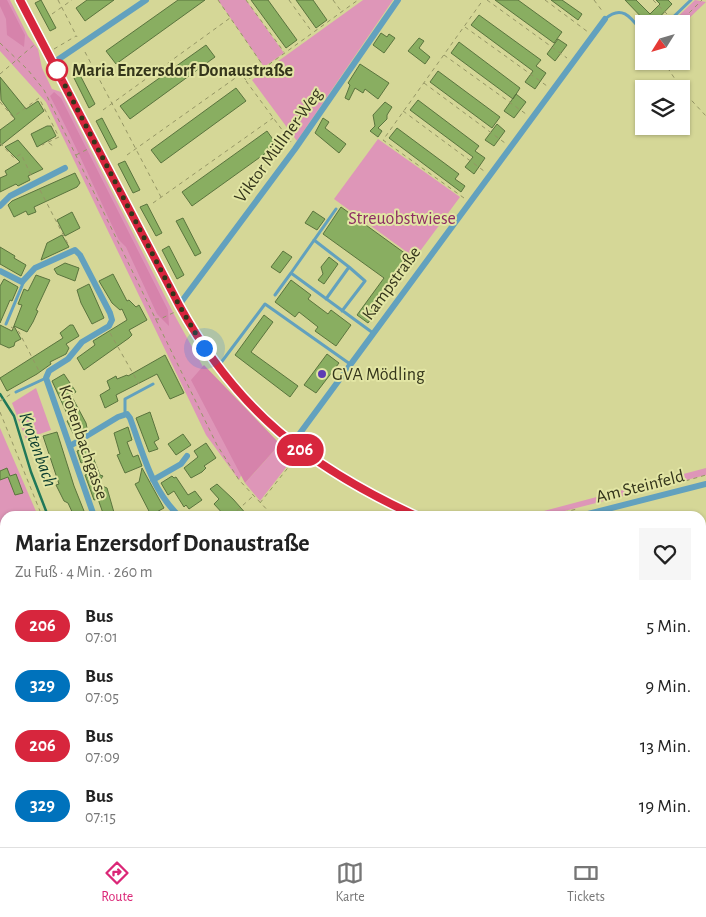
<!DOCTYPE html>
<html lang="de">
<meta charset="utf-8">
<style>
body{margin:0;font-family:"Alegreya Sans",sans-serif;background:#f6f6f6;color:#222;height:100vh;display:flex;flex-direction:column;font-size:19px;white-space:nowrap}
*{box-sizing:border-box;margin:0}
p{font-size:16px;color:#767676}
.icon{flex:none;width:28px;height:28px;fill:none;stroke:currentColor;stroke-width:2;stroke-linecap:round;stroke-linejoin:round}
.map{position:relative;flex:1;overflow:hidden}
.drawer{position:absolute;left:0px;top:511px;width:706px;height:336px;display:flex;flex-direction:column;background:#fff;border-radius:15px 15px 0 0;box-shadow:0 1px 4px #0004}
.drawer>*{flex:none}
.badge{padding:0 10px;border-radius:16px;font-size:18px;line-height:32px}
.needle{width:32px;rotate:233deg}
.tools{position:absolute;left:635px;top:15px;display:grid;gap:10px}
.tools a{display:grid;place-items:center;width:55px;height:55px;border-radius:0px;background:#fff;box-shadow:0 1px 4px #0004;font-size:25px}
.you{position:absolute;width:25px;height:25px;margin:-12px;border:4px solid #fff;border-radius:50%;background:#1a73e8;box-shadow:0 0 0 8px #1a73e833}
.map>.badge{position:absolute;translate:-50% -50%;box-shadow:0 0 0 2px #fff}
.round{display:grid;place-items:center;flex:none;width:52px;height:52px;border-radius:0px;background:#f6f6f6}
.overview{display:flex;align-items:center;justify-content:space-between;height:85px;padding:0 15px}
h1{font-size:24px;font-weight:700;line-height:38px}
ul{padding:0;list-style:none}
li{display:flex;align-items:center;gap:15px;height:60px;padding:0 15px}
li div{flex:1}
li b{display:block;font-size:19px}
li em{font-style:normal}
li .badge{min-width:55px;font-weight:700;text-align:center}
.tabs{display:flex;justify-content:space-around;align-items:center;height:70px;border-top:1px solid #e0e0e0;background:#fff;font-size:14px;color:#767676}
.tabs a{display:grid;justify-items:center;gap:2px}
.tabs .on{color:#db2777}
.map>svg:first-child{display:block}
</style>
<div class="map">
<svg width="706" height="847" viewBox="0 0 706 847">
<rect width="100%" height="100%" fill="#d5d797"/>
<path fill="#de96b8" d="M0,0H10L28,36L38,49L42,68L52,89L61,92L175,316L251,454L239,480L206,435L46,102L0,51Z
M218,0H246L284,53L264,67Z
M363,0H393L297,141L252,80Z
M695,0L706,2L681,26V24H670Z
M378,139L460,197L415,258L334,199Z
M36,388L51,430L26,439L12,403Z
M0,428L38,516H5V842L25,843L18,847H0Z
M280,444L295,456L260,501L245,483Z
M706,468V475L545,516H525Z"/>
<path fill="#d683ab" d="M0,0H7L25,35L24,47L7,35L6,19L0,6Z
M54,92L61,98L168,310L169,326L157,314L126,247L119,240C96,192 75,143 50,96Z
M204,365L280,444L245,483L191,380Z"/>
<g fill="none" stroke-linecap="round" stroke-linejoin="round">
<path stroke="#1f7859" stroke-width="2.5" d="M0,394L14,416L31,472L48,516"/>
</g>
<path fill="#89ae61" stroke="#5a743e" d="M41,0L56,28L50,31L35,3Z
M87,0H114L85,21L76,8Z
M178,0H205L116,64L106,51Z
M251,0H268L297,40L286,48Z
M296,0H313L327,20L316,28Z
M495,0H518L562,32L554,43Z
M551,0H562L582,14L578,20Z
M625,0H636L650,14L660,4L656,0H668L672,4L653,24H648Z
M479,15L541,60L536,66L546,73L535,89L525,82L533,71L471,25Z
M381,33L387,37L389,34L395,38L384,53L373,45Z
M419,38L424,41L419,48L430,57L425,64L408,51Z
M558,39L567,45L555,61L547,54Z
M459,42L520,88L513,99L451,53Z
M206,45L215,57L130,119L120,106Z
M360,64L389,83L378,99L365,89L363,93L355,88L349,100L345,98L350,85L348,83Z
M438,71L500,117L492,128L430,82Z
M80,75L95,104L89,108L74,78Z
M0,77L26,109L38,101L44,111L0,146V130L15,119L1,100Z
M236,88L246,101L161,163L151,150Z
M516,94L526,102L514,118L504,111Z
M418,100L479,146L475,151L485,158L474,174L465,167L473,157L410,110Z
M385,102L392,107L387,115V119L378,128L382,131L378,137L370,131L375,126L373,115Z
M102,118L117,147L111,150L96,121Z
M323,118L329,122L325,128L346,144L339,153L315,133Z
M497,124L505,131L494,146L485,140Z
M47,126H51L56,136L37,147L31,134Z
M397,128L459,174L455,179L465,186L461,192L389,138Z
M267,131L277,145L192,206L182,192Z
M18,140L43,169L28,176L30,180L18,186L16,184L0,192V178L7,175L5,171L20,162L5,147Z
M125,161L140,190L133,193L118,164Z
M75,173L80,183L77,187L34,207L36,212L28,215L26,211L14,217L8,205L12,201Z
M147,204L162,233L156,236L140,207Z
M341,207L410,257L387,290L390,293L368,323L357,315L384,278L323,234Z
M313,211L325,219L317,230L305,223Z
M72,212L80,228L65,236L57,220Z
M183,218L201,253L195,256L176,221Z
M62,235L69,247L41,260L47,243Z
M169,246L184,275L177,279L162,250Z
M0,247L15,256L14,258L26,265L21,276L0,264Z
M283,251L292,257L280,273L271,267Z
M329,257L338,264L324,284L318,280L323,274L321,267Z
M65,263L79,268L75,281L57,274L54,269Z
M113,274L127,301L129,300L136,307L139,305L147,320L129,330L132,335L129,338L84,370L77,358L95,345L93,341L127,320L122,309L120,310L112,303L99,281Z
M36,275L50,280L36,310L38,311L33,322L27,332L14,326L21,339L15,342L14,346L9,348L0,344V325L12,331L22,305L18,304L24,289L28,291Z
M4,279L18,287L12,301L10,300L0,323V286Z
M291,280L311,295L308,299L328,314L331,310L351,325L336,346L315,331L318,327L299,312L295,317L275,302Z
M89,284L104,318L92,324L81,303L77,290Z
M264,315L273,322L251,352L298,386L290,397L235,355Z
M70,325H73L79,336L66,344L69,348L66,354L50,362L51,364L37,374L7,391L0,378L63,338L60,333Z
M327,354L339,363L316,393L304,385Z
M165,355L184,393L170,399L157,374L116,395L118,401L105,408L100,395L110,389L107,381L116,376L117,379L127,375L128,376Z
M64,374L76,392L71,395L86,423L87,428L74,435L67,421L70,420L52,381Z
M150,412L159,439L154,442L158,449L149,452L136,418Z
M128,427L132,440L127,442L130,450L133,457L138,455L142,466L125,473L117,455L120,454L114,433Z
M57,432L74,486L86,516H74L68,503L64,501L56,485L59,484L43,436Z
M183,434L191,445L176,455L168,444Z
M206,443L216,458L204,466L206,468L202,472L191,478L184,468L198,457L194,451Z
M89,447L100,475L103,476L100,480L102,486L107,488L115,516H104L98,499L94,500L85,475L90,473L86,461L81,463L77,451Z
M7,468L10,476L16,474L23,493L15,495L8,477L0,480V471Z
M142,468L164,508L151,515L135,484L139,482Z
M172,476L174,478L176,477L188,495L195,491L202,500L189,509L186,505L184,507L174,491L168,495L161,483Z
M217,484L233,499L248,516H225L214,504L219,499L210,489Z"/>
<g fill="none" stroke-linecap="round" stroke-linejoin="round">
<path stroke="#959665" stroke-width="1" stroke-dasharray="4 4" stroke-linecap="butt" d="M58,0L77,37
M218,0L264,67
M246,0L284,52
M289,0L312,32
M333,0L341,11
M487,0L567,58
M545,0L588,32
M594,0L603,12
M653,0L667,14
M52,14L72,0
M678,24L702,0
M465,27L547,86
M0,43L28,70L44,90L217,445L239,480L273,516
M54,49L76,36
M85,52L161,197
M444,55L526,114
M663,61L681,88
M0,74L34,45
M424,83L505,143
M681,89L706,116
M0,102L13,117L39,98L59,137L42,145
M103,110L230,18
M403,111L484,171
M291,142L246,81L358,0
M0,143L14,158L21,154L32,177
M49,143L53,146
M76,155L88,149
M127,155L241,74L246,80
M40,190L68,244
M464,198L383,140L483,0
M153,203L273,118
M155,319H160L175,312
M11,327L19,332L40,373
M110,333L139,384
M0,401L11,394
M0,412L42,516
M678,483L706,475
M260,503L298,455
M424,514L428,516
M231,516L252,497
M548,516L577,509
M701,764L706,766
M384,842L387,847
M415,842L418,847
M33,847L37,842
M521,847L526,842"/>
<path stroke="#62a1be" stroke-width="3" d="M605,19C623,3 632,19 644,34
M666,24L691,0
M314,240L349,267
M291,273L336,209
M275,295L291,273L373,333
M326,299L349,267L365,281L342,311
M6,324L24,281
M220,364L265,304L350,364
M16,392L46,378
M125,414V399L153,384
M294,847L302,842"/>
<path stroke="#62a1be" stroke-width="6" d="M53,63L146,0
M0,206L10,196L65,168
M0,271L22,282L35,268L75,250L80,255L110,313L112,320L109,326L82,342L68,359L49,371L46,378L94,516
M179,305L295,149L398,0
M292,444L605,19
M70,446L118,417L127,414L130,418C143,453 151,489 179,516
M153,480L181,464L187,456
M208,516H216
M580,516L706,484
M219,842L221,847"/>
<path stroke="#62a1be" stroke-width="8" d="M20,0L179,305C238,411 308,466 416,516
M701,642L706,644"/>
</g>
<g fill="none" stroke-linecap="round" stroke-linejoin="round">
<g stroke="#fff" stroke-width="11">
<path id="line" d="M20,0L179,305C237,411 308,466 416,516"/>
</g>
<use href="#line" stroke="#d7263d" stroke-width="8"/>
<path stroke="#34351b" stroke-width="5" stroke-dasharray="0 9" d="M57,70L179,305L204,348"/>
</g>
<circle fill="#fff" stroke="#d7263d" stroke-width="2.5" cx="57" cy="70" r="10"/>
<circle fill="#5d3cb4" stroke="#e2e5a4" stroke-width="2" cx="322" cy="374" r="5"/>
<g text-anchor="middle" stroke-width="4" stroke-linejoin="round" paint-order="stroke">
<g font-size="18" font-weight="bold" fill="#34351b" stroke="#e2e5a4" text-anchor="start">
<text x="72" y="76">Maria Enzersdorf Donaustraße</text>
</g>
<g font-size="18" fill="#34351b" stroke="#e2e5a4">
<text transform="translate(278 145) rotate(-54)" y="6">Viktor Müllner-Weg</text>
<text transform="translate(391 283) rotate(-54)" y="6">Kampstraße</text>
<text transform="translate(84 442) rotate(71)" y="6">Krotenbachgasse</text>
<text transform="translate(640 486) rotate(-14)" y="6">Am Steinfeld</text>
</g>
<g font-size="18" fill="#8e2d63" stroke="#e2e5a4">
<text x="402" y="224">Streuobstwiese</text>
</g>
<g font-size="18" fill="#34351b" stroke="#e2e5a4" text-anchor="start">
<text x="332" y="380">GVA Mödling</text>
</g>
<g font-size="19" font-style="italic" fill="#0b3d2f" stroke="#e2e5a4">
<text transform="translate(39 449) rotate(70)" y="7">Krotenbach</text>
</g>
</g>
</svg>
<div class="tools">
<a><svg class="needle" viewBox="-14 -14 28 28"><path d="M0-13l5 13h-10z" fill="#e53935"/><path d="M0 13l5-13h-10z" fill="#767676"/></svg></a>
<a><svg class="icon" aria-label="layers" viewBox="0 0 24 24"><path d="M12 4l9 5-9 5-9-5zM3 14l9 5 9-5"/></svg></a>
</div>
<div class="you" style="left:204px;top:348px"></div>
<b class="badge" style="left:300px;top:450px;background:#d7263d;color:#fff">206</b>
<section class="drawer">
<div class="overview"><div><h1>Maria Enzersdorf Donaustraße</h1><p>Zu Fuß · 4 Min. · 260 m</p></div><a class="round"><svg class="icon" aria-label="heart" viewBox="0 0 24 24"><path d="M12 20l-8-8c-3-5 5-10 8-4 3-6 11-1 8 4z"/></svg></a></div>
<ul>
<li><span class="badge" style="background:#d7263d;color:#fff">206</span><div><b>Bus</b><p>07:01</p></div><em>5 Min.</em></li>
<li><span class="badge" style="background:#0072bc;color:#fff">329</span><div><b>Bus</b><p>07:05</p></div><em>9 Min.</em></li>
<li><span class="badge" style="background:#d7263d;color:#fff">206</span><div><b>Bus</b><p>07:09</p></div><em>13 Min.</em></li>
<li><span class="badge" style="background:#0072bc;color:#fff">329</span><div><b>Bus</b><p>07:15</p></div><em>19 Min.</em></li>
</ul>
</section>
</div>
<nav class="tabs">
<a class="on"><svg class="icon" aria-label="directions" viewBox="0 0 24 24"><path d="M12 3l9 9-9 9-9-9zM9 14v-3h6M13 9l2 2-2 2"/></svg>Route</a>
<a><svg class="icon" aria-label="map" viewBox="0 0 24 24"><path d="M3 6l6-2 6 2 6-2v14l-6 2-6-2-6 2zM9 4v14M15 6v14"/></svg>Karte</a>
<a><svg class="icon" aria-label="tickets" viewBox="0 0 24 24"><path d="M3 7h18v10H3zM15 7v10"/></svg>Tickets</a>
</nav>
